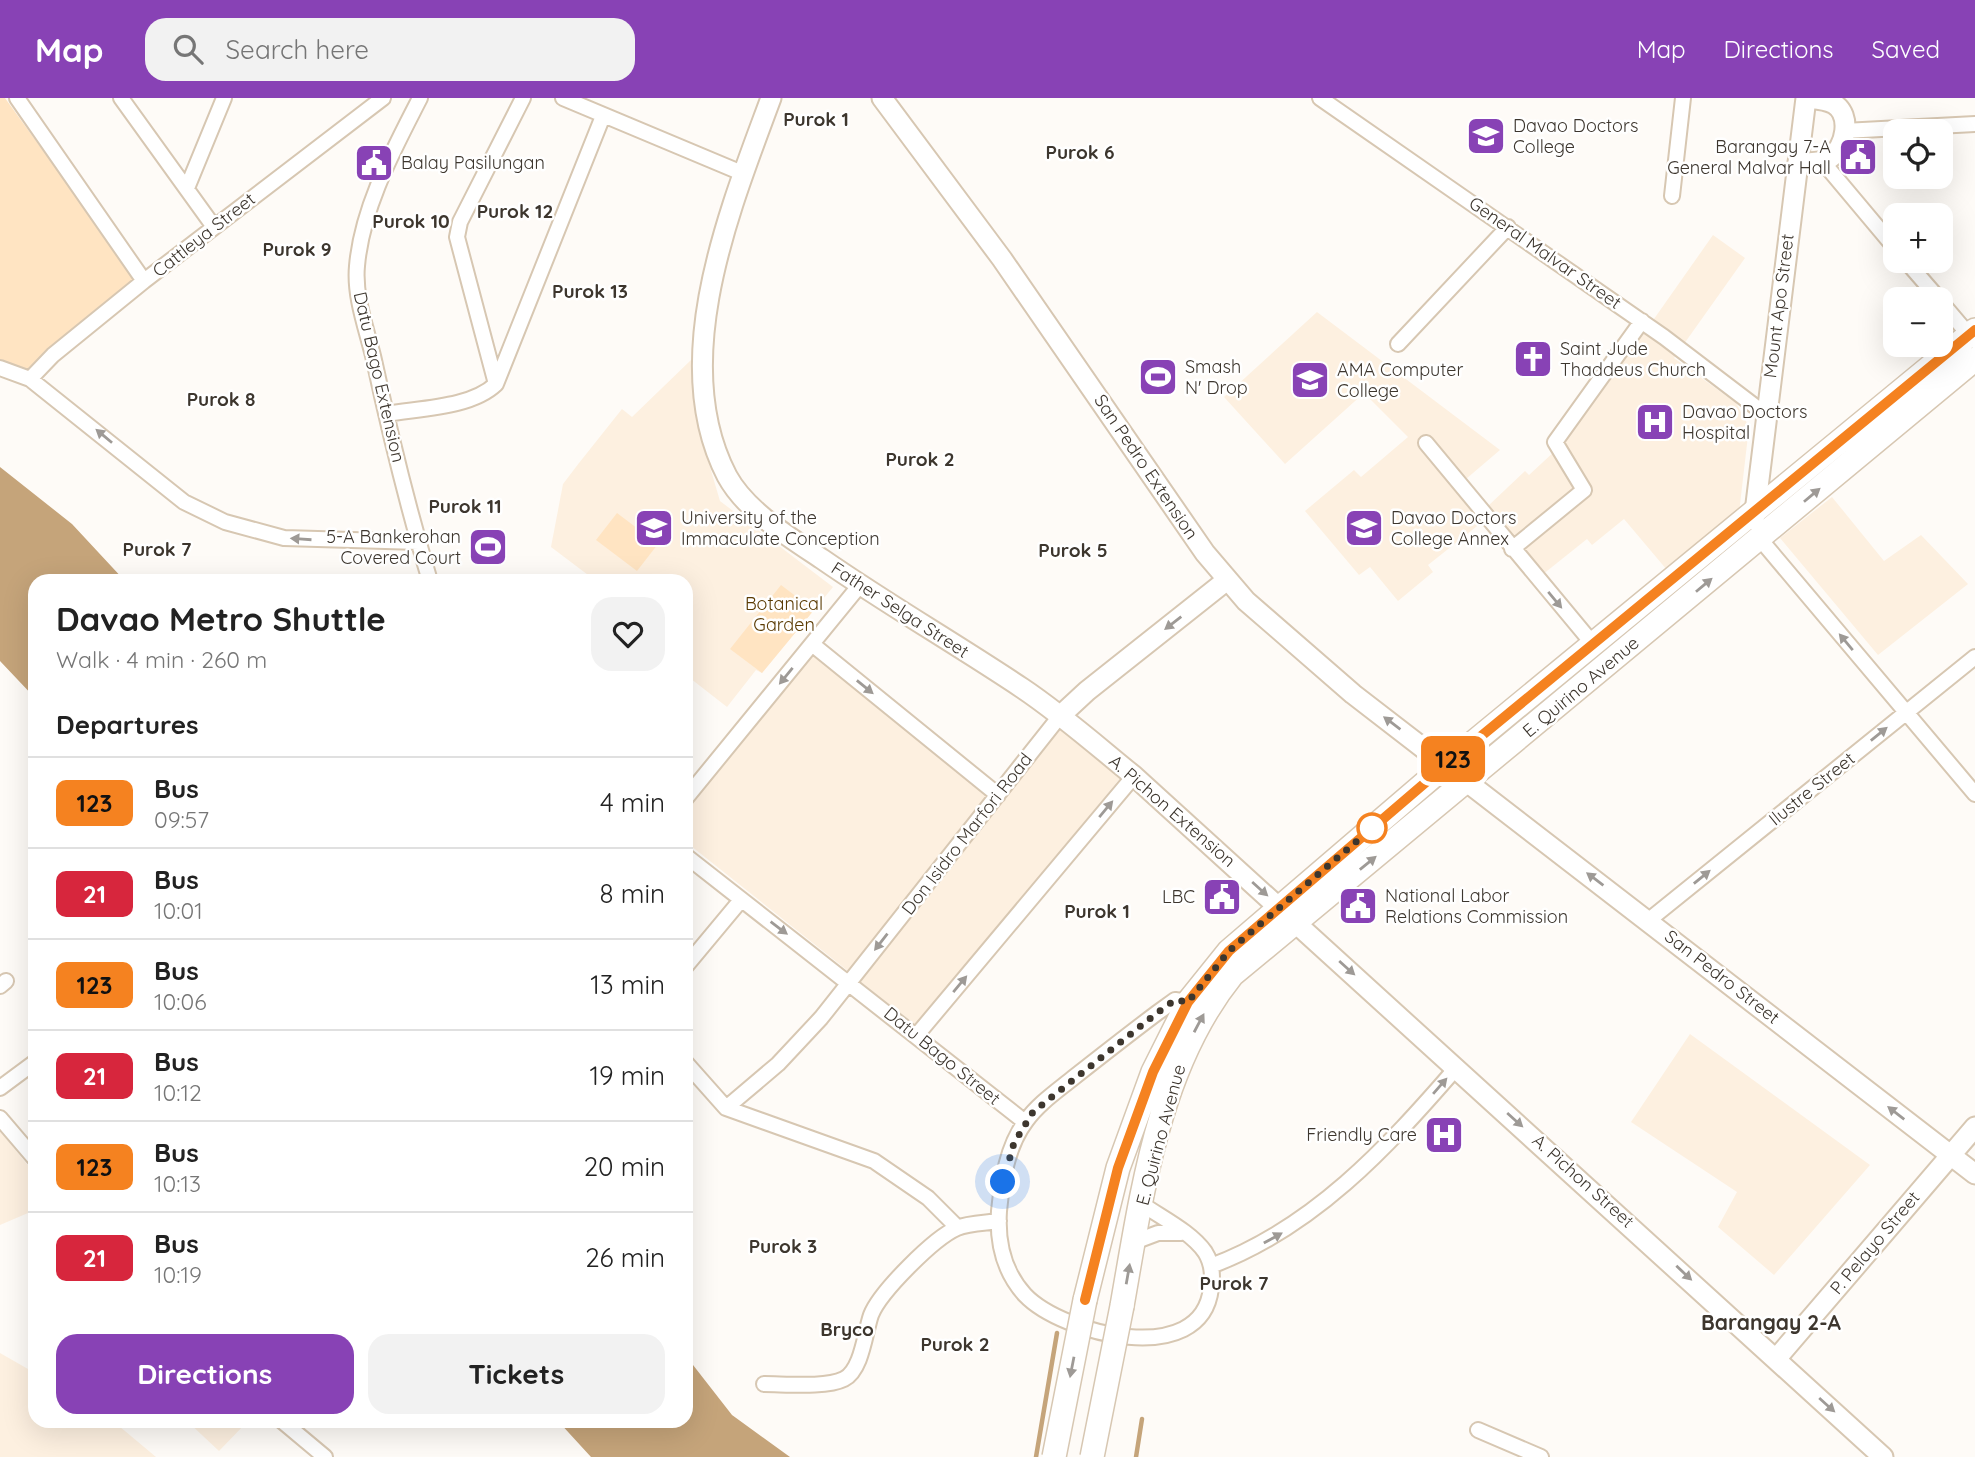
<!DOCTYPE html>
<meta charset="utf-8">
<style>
body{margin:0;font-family:Quicksand,sans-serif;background:#f2f2f2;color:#222;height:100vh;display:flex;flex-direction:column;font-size:26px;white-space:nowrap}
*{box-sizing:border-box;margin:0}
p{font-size:23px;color:#767676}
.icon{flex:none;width:38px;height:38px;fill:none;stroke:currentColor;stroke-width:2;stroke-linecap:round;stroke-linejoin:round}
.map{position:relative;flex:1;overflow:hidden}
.panel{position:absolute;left:28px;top:476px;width:665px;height:854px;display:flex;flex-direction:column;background:#fff;border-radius:21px;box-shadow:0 7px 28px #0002}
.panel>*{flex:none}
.badge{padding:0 14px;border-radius:10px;font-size:24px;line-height:46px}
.fabs{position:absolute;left:1883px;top:21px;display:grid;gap:14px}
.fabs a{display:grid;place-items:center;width:70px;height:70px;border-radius:14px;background:#fff;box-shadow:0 7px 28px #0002;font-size:35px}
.you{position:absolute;width:35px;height:35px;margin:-18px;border:5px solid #fff;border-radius:50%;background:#1a73e8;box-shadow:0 0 0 10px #1a73e833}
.map>.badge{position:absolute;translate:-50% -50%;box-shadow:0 0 0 4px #fff}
h2{padding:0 28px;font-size:26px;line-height:63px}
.round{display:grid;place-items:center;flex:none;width:74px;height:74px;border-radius:21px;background:#f2f2f2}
.summary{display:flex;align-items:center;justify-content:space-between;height:119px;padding:0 28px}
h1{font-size:33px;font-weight:700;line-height:52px}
.button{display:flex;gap:14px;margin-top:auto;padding:14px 28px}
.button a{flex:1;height:80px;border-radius:21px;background:#8842b5;color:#fff;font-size:28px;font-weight:700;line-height:80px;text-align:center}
.button a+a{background:#f2f2f2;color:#222}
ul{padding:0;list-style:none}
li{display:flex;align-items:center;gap:21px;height:91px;padding:0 28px;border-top:2px solid #e0e0e0}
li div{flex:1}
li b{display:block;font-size:26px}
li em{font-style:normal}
li .badge{min-width:77px;font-weight:700;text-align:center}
header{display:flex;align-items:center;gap:42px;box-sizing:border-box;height:98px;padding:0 35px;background:#8842b5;color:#fff}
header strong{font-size:33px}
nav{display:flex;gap:38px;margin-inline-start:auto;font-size:24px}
.search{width:490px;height:63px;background:#f2f2f2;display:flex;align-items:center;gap:18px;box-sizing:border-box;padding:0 24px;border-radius:21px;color:#767676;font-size:26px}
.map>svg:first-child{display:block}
</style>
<header>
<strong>Map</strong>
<div class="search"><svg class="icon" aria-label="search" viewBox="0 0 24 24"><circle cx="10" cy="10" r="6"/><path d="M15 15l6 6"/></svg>Search here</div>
<nav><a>Map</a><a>Directions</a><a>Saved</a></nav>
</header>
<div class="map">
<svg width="1975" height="1359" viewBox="0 0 1975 1359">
<rect width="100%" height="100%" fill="#fefbf7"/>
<path fill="#fdf0e0" d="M1713,137L1745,160L1674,260L1736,305L1749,329L1739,415L1667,472L1624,421L1592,447L1587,441L1542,477L1491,417L1428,467L1433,474L1398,503L1370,469L1359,477L1305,413L1354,372L1361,379L1408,339L1364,295L1285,366L1224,299L1317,214L1500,352L1466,381L1488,408L1525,373L1529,377L1556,352L1630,229L1642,238Z
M691,262L695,265L697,325L720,403L833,489L762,575L756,572L727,609L686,577V483H596L551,449L563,386L579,365L622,311L632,319Z
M1832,399L1884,463L1921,437L1968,486L1878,557L1780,440Z
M814,554L989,697L848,873L686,744V708Z
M1061,629L1122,678L916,927L858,882Z
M1690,936L1870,1067L1774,1177L1718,1129L1737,1094L1631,1024Z
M0,1033L35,1076V1112L0,1127Z
M0,1255L35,1275V1323H113L156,1359H0Z
M187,1323H248L219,1353Z"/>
<path fill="#ffe4c2" d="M0,0H5L135,180L27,273L0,263Z
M617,415L658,446L637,473L596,442Z
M781,487L814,512L762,575L730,551Z"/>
<path fill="#c5a47a" d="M0,369L72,426L125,483H35V600L0,563Z
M686,1258L732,1317L790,1359H591L558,1323H686Z"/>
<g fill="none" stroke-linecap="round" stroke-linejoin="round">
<path stroke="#c5a47a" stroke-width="4.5" d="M1036,1359L1057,1235
M1136,1359L1142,1321"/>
<g stroke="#d7c7b2" stroke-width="18">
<path id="street" d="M17,0L144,183
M121,0L214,129
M420,0C394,51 362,109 357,168C354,199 367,232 374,262C390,336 408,410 430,483
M563,0L742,75
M1320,0L1664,239L1765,316
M1844,33L1975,26
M1822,63L1895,150
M187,90L224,0
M1672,98L1683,0
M1906,163L1939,201
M1941,204L1974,243
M1398,246L1508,129
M0,270L30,281L184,404L225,424L284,440L419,444
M30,281L53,257L144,183L383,0
M496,286L457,139L460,124L523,0
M386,316C420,310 471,310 496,286L603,18
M1426,345L1593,546
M1760,441L1975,696
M1512,451L1584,392L1555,344L1642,223
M812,546L998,697
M686,700L860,487
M686,758L1025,1024
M1649,822L1975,559
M686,868L741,802
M0,888L6,883
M916,938L1134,678
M686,965L726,1010L874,1063L928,1100L957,1129
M0,990L35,964
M726,1010L778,966L821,920L1060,618
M0,1020L35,1061
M1142,1106C1162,1120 1191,1134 1205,1154C1212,1165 1213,1178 1211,1190C1202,1272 1062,1236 1025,1197C1004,1174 997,1144 999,1113C1002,1083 1007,1048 1026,1023C1038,1006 1057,993 1073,980C1101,958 1129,936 1157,915L1175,902L1188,904
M1134,1144L1158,1135H1181
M1211,1168C1313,1130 1386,1051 1457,969
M764,1286C785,1286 826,1290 844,1281C862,1272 865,1234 871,1217C880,1194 934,1140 957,1130C968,1125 986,1125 999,1123
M282,1323L325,1359
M1478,1332L1541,1359"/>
</g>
<g stroke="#d7c7b2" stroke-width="23">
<path id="secondary" d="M771,0C730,111 667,263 727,378C746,413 789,439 822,461C887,506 956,546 1022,590C1061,616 1097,648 1134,678L1883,1359
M882,0L1002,161L1205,455L1246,503L1353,596L1975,1076
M1798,64C1808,65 1821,66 1830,60C1846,49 1852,17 1834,6C1826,1 1815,1 1806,0
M1754,422L1806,0
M1060,618L1087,593L1227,482
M1776,1261L1975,1029"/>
</g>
<g stroke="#d7c7b2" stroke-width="26">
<path id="primary" d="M1085,1202L1118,1070L1153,974L1188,904L1229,853L1446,667L1975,232
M1122,1208C1142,1095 1158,969 1232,877L1975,261"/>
</g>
<use href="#street" stroke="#fff" stroke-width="14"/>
<use href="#secondary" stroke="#fff" stroke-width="19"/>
<use href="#primary" stroke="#fff" stroke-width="23"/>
<g stroke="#d7c7b2" stroke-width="26" stroke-linecap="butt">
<path id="primary-bridge" d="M1054,1359L1085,1202
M1092,1359L1122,1208"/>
</g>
<use href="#primary-bridge" stroke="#fff" stroke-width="23"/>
</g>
<defs><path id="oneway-solid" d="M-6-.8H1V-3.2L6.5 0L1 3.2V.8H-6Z" transform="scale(1.75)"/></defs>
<g fill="#9e9a96">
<use href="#oneway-solid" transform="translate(104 338) rotate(-140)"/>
<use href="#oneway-solid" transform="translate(1812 397) rotate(-40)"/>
<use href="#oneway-solid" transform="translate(301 441) rotate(-176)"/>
<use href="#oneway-solid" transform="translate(1704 487) rotate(-40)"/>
<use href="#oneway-solid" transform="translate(1555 502) rotate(50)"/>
<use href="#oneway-solid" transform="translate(1173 525) rotate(142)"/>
<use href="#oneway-solid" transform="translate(1846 544) rotate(-130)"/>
<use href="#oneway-solid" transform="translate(786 578) rotate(129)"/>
<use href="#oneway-solid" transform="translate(865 589) rotate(39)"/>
<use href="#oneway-solid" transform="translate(1392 625) rotate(-143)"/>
<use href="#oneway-solid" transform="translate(1879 636) rotate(-39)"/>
<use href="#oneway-solid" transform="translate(1106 711) rotate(-50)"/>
<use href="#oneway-solid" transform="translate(1368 765) rotate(-39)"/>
<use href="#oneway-solid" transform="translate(1702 779) rotate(-39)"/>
<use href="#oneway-solid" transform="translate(1595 781) rotate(-143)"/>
<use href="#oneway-solid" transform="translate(1260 791) rotate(42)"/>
<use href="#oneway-solid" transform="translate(779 830) rotate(37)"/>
<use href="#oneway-solid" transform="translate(881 844) rotate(128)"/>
<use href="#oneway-solid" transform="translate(1347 870) rotate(42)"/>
<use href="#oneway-solid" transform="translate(960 886) rotate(-50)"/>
<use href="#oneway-solid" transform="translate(1199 925) rotate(-62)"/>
<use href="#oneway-solid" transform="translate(1440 988) rotate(-49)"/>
<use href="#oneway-solid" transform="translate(1896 1015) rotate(-142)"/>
<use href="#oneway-solid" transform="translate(1515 1022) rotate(42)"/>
<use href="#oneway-solid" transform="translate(1273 1140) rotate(-29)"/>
<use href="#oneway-solid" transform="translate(1684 1175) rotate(43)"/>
<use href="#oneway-solid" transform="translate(1128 1176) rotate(-80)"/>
<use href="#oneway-solid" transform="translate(1072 1269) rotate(101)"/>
<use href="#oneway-solid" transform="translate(1827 1307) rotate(42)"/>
</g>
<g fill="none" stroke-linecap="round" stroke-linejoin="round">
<g stroke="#fff" stroke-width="16">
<path id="line" d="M1085,1202L1118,1070L1153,974L1188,904L1229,853L1446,667L1975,232"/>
</g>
<use href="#line" stroke="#f58220" stroke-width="10"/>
<path stroke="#3d362e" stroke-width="7" stroke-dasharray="0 12.6" d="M1003,1084L1014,1045L1033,1014L1157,915L1175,902L1188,904L1229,853L1372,730"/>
</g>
<defs>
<g id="university-square" transform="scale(2.0125)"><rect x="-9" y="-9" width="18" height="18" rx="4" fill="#8842b5" stroke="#fff"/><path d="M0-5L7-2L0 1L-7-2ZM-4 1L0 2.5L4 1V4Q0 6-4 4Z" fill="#fff"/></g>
<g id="civic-square" transform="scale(2.0125)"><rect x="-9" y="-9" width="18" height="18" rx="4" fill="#8842b5" stroke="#fff"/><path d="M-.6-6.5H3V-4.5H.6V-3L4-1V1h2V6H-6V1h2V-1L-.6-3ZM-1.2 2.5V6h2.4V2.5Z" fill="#fff"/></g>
<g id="church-square" transform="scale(2.0125)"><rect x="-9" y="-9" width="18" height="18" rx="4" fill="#8842b5" stroke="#fff"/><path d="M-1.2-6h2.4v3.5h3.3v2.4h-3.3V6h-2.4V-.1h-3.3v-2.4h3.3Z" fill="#fff"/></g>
<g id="stadium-square" transform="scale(2.0125)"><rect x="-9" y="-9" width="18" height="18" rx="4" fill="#8842b5" stroke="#fff"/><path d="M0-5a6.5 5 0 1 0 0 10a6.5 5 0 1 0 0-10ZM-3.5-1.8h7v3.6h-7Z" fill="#fff"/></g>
<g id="hospital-square" transform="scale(2.0125)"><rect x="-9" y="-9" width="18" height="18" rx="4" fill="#8842b5" stroke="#fff"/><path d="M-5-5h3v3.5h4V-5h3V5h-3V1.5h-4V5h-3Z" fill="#fff"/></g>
</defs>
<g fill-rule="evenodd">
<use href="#university-square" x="1486" y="38"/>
<use href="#civic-square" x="1858" y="59"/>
<use href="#civic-square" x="374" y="65"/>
<use href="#church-square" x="1533" y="261"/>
<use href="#stadium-square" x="1158" y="279"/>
<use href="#university-square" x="1310" y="282"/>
<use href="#hospital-square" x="1655" y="324"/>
<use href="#university-square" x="654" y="430"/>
<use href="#university-square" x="1364" y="430"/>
<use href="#stadium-square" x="488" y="449"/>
<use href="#civic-square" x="1222" y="799"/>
<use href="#civic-square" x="1358" y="808"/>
<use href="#hospital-square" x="1444" y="1037"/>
</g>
<circle fill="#fff" stroke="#f58220" stroke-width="3.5" cx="1372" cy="730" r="14"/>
<g text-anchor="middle" stroke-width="5" stroke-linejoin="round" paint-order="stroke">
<g font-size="18" fill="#3d362e" stroke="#fff" text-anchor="start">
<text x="1513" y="34">Davao Doctors<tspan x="1513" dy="21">College</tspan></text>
<text x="1831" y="55" text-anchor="end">Barangay 7-A<tspan x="1831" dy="21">General Malvar Hall</tspan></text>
<text x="401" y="71">Balay Pasilungan</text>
<text x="1560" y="257">Saint Jude<tspan x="1560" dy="21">Thaddeus Church</tspan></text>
<text x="1185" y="275">Smash<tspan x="1185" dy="21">N' Drop</tspan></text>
<text x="1337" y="278">AMA Computer<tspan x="1337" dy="21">College</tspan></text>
<text x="1682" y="320">Davao Doctors<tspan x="1682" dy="21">Hospital</tspan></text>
<text x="681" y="426">University of the<tspan x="681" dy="21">Immaculate Conception</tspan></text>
<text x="1391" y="426">Davao Doctors<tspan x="1391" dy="21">College Annex</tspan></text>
<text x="461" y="445" text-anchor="end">5-A Bankerohan<tspan x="461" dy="21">Covered Court</tspan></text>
<text x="1385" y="804">National Labor<tspan x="1385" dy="21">Relations Commission</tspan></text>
<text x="1195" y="805" text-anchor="end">LBC</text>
<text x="1417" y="1043" text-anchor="end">Friendly Care</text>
</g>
<g font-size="18" fill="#3d362e" stroke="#fff">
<text transform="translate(204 137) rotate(-38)" y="6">Cattleya Street</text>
<text transform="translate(1545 155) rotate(35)" y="6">General Malvar Street</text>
<text transform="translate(1779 208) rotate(-83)" y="6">Mount Apo Street</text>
<text transform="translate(379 279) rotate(77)" y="6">Datu Bago Extension</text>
<text transform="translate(1146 369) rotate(56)" y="6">San Pedro Extension</text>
<text transform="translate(900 512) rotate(33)" y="6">Father Selga Street</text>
<text transform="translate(1581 589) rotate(-40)" y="6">E. Quirino Avenue</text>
<text transform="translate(1812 691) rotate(-39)" y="6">Ilustre Street</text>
<text transform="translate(1172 713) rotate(41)" y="6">A. Pichon Extension</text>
<text transform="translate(967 736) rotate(-52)" y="6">Don Isidro Marfori Road</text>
<text transform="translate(1722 879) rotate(38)" y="6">San Pedro Street</text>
<text transform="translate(942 958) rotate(39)" y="6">Datu Bago Street</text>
<text transform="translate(1161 1037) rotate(-75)" y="6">E. Quirino Avenue</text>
<text transform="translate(1583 1083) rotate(42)" y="6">A. Pichon Street</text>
<text transform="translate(1875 1145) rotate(-50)" y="6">P. Pelayo Street</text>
</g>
<g font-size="18" fill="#5b3b03" stroke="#fff">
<text x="784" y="512">Botanical<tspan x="784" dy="21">Garden</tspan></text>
</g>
<g font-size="19" font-weight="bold" fill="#3d362e" stroke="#fff">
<text x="816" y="28">Purok 1</text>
<text x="1080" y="61">Purok 6</text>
<text x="515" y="120">Purok 12</text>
<text x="411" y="130">Purok 10</text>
<text x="297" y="158">Purok 9</text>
<text x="590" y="200">Purok 13</text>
<text x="221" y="308">Purok 8</text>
<text x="920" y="368">Purok 2</text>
<text x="465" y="415">Purok 11</text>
<text x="157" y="458">Purok 7</text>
<text x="1073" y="459">Purok 5</text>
<text x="1097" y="820">Purok 1</text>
<text x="783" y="1155">Purok 3</text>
<text x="1234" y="1192">Purok 7</text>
<text x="847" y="1238">Bryco</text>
<text x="955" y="1253">Purok 2</text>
</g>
<g font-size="21" font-weight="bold" fill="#3d362e" stroke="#fff">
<text x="1771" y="1232">Barangay 2-A</text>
</g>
</g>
</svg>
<div class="fabs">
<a><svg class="icon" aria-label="locate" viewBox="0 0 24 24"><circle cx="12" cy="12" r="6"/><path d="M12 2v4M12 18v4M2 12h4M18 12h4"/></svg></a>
<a>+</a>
<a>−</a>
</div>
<div class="you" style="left:1003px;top:1084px"></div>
<b class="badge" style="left:1453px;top:661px;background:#f58220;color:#111">123</b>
<section class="panel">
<div class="summary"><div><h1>Davao Metro Shuttle</h1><p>Walk · 4 min · 260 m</p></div><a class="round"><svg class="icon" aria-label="heart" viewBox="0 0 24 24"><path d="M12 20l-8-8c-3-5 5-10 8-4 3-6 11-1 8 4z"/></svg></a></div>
<h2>Departures</h2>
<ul>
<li><span class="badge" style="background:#f58220;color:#111">123</span><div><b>Bus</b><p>09:57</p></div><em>4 min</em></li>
<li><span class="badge" style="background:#d7263d;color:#fff">21</span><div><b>Bus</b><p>10:01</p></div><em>8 min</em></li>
<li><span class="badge" style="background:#f58220;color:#111">123</span><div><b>Bus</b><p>10:06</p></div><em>13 min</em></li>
<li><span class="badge" style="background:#d7263d;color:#fff">21</span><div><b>Bus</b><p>10:12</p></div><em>19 min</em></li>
<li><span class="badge" style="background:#f58220;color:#111">123</span><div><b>Bus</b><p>10:13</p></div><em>20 min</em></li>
<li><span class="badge" style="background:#d7263d;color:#fff">21</span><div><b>Bus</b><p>10:19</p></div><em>26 min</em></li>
</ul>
<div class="button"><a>Directions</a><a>Tickets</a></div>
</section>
</div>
